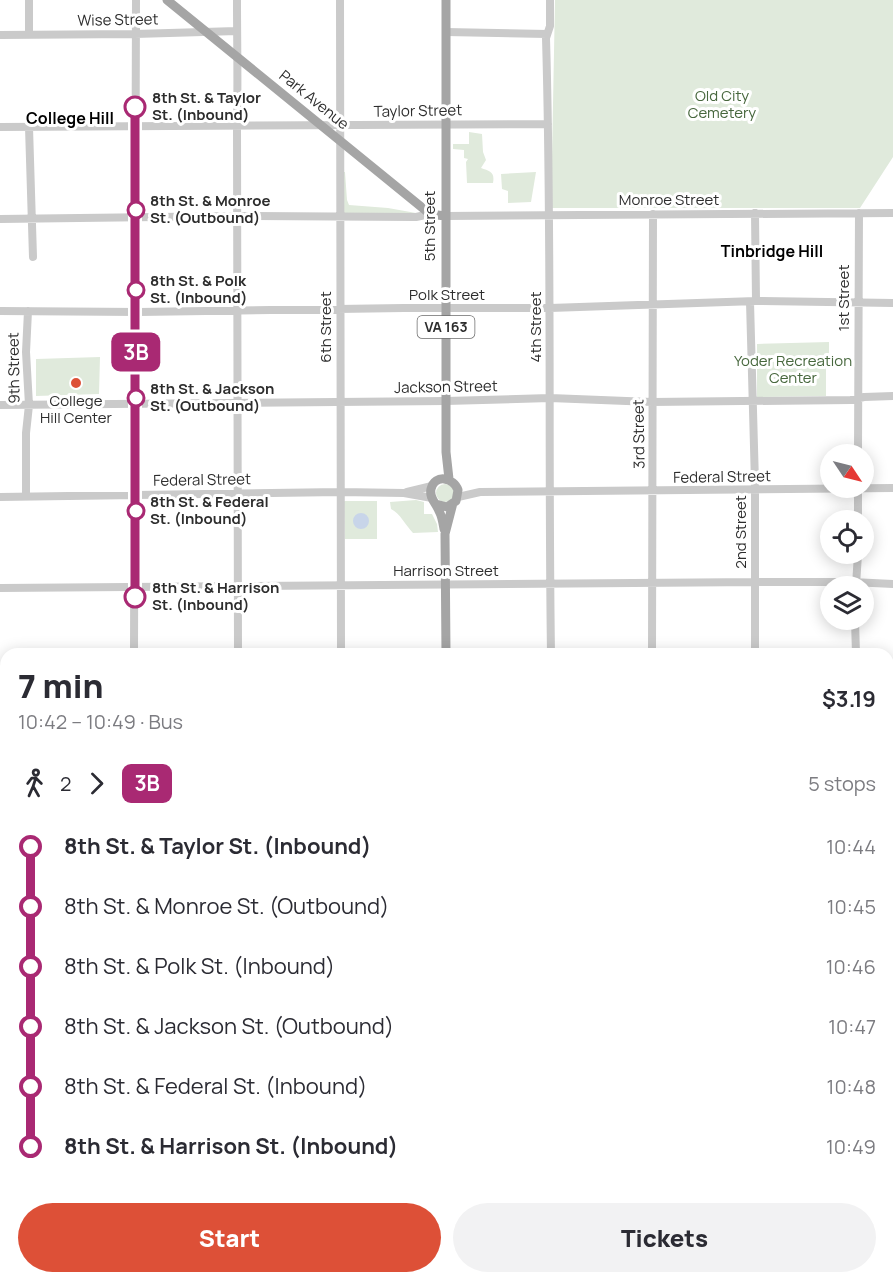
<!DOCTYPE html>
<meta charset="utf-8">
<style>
body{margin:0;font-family:Manrope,sans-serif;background:#f2f2f3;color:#2b2b33;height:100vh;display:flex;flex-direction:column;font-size:22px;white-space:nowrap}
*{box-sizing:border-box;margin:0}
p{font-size:20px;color:#7c7c81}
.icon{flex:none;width:33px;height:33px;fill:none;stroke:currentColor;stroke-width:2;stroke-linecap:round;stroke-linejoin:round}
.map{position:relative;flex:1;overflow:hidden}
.panel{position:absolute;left:0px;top:648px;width:894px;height:636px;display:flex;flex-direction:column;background:#fff;border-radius:18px 18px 0 0;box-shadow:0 3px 15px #0003}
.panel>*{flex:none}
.badge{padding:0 12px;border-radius:9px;font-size:21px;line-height:39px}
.needle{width:39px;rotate:125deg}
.tools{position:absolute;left:820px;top:444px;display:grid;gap:12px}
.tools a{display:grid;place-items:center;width:54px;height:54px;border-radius:50%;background:#fff;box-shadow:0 3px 15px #0003;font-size:30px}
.map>.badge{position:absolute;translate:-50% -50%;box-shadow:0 0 0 3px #fff}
.legs{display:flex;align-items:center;gap:9px;height:66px;padding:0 18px;font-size:20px}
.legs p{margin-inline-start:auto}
.overview{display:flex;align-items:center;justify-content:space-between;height:102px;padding:0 18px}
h1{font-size:33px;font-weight:800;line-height:45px}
.primary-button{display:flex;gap:12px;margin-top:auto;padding:12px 18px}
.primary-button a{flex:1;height:69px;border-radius:36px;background:#dd5037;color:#fff;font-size:24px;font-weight:800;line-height:69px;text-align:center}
.primary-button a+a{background:#f2f2f3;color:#2b2b33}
ul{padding:0 18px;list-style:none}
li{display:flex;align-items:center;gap:21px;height:60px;font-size:22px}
li i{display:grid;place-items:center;width:9px;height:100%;margin:0 8px;background:currentColor}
li i::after{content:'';width:15px;height:15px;margin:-8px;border:4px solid;border-radius:50%;background:#fff}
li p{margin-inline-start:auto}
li:first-child i{background:linear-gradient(#0000 50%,currentColor 0)}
li:last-child i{background:linear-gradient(currentColor 50%,#0000 0)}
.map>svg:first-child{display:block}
</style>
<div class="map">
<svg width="893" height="1284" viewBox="0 0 893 1284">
<rect width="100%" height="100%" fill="#fff"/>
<path fill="#e0eadc" d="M555,0H893V157L860,208H551Z
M469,132L482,134L483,152L486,160L481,168C490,171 495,172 493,183H467L466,162L468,159L464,158V150L453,149V144H469Z
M344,172H345L347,200L349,205L388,208L416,213H343Z
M536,172L531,202L508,203V191L502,189L501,174Z
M829,342V363H826V396L757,397V344Z
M100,357L99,394L36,396V359Z
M436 493a9 9 0 1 1 18 0a9 9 0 1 1-18 0Z
M416,500L424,502V514H432L437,524L438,532L413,533C406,526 400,513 391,509L390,502Z
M344,501H377V539H345Z
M893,700V887L888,888V703Z
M0,1261H6V1278H17V1284H0Z
M123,1278H178L164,1284H107Z
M357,1278L361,1284H338L327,1279Z
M824,1278H872V1284H824Z"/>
<path fill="#c8d5e9" d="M353 521a8 8 0 1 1 16 0a8 8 0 1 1-16 0Z
M191,1278H221L207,1284H177Z"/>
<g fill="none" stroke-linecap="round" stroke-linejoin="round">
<path stroke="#c8d5e9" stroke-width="1.5" d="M0,1277L7,1279H24
M29,1279L52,1280"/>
<path stroke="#cacaca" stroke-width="8" d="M29,0V35
M237,0C237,42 238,83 237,125L238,654
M340,0L341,654
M550,0V26L546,38C552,244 548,449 551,654
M446,32L547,34
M0,35L135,34L237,31
M0,127L548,124
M29,127L33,257
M755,213L756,301
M445,216L893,213
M0,219L237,216L416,217L430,214
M750,302L755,483V654
M0,311L139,312L404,308H550L756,301L893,303
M0,405L446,401L550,398L652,402L851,400L864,397L893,396
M858,454L859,213
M407,492L432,486
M26,496V433L29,405L26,352L28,311
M0,497L340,492L404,493L432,498
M458,497L480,492L893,488
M858,520V488
M856,585L858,554
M0,588L758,582H852L893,584
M855,620L856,654
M134,654L136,0
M652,654L653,214
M888,671H893
M0,680H6
M0,774H6
M0,867H6
M888,916L893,914
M888,996L893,999
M0,1141H6
M888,1160H893
M0,1233H6
M888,1245H893
M248,1278V1284
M375,1278L387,1284
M27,1284V1278
M526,1284L527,1278
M667,1284V1278
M773,1284V1278
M876,1284V1278"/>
<path stroke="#a5a5a5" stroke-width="9" d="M167,0L430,214L445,216
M446,0V452L449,479
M436,504L447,507L456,501L458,490C454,478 435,473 431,489C429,498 436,503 439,511C442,516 443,523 444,529
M446,654L445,534L453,503
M0,958H6
M888,983L893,982
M0,1049H6
M306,1284L308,1278"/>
<path stroke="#828282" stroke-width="1.5" stroke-dasharray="6 4.5" stroke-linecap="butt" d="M317,1278L326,1284
M86,1284L103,1278"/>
<path stroke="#a5a5a5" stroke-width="9" d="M318,1284L320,1278"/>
</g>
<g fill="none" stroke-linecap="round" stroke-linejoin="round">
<g stroke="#fff" stroke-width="14">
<path id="line-1" d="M135,597V107"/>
</g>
<use href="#line-1" stroke="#a92973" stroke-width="9"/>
</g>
<g fill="#fff" stroke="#a92973" stroke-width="3">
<circle cx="135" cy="107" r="10"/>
<circle cx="136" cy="210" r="8"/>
<circle cx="136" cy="290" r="8"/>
<circle cx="136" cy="398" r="8"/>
<circle cx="136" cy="511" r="8"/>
<circle cx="135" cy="597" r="10"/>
</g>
<circle fill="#dd5037" stroke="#fff" stroke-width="2" cx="76" cy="383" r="6"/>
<g text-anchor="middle" stroke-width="6" stroke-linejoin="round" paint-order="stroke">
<rect fill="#fff" stroke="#6c6c6c" stroke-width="1.5" x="417.5" y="316" width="57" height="22" rx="4.5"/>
<g font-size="14" font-weight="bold" fill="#2d2d2d">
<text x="446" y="332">VA 163</text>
</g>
<g font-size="15" fill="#2d2d2d" stroke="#fff">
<text transform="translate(118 20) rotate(-1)" y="5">Wise Street</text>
<text transform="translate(314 100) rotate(39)" y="5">Park Avenue</text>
<text transform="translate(418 111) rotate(-1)" y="5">Taylor Street</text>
<text x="669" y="205">Monroe Street</text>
<text transform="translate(430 226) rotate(-90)" y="5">5th Street</text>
<text x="447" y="300">Polk Street</text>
<text transform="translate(844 298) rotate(-90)" y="5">1st Street</text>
<text transform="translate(326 327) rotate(-90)" y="5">6th Street</text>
<text transform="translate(536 327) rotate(-90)" y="5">4th Street</text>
<text transform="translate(14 368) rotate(-91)" y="5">9th Street</text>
<text transform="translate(446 387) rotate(-1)" y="5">Jackson Street</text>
<text transform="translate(639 434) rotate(-91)" y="5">3rd Street</text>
<text transform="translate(722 477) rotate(-1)" y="5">Federal Street</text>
<text transform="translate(202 480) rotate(-1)" y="5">Federal Street</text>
<text transform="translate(741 532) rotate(-90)" y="5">2nd Street</text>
<text x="446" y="576">Harrison Street</text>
</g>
<g font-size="15" fill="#47673d" stroke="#fff">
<text x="722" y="101">Old City<tspan x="722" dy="17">Cemetery</tspan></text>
<text x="793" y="366">Yoder Recreation<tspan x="793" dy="17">Center</tspan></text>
</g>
<g font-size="15" font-weight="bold" fill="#2d2d2d" stroke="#fff" text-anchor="start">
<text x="152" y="103">8th St. &amp; Taylor<tspan x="152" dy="17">St. (Inbound)</tspan></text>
<text x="150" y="206">8th St. &amp; Monroe<tspan x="150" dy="17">St. (Outbound)</tspan></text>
<text x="150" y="286">8th St. &amp; Polk<tspan x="150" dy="17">St. (Inbound)</tspan></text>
<text x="150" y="394">8th St. &amp; Jackson<tspan x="150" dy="17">St. (Outbound)</tspan></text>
<text x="150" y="507">8th St. &amp; Federal<tspan x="150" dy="17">St. (Inbound)</tspan></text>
<text x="152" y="593">8th St. &amp; Harrison<tspan x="152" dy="17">St. (Inbound)</tspan></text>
</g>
<g font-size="15" fill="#2d2d2d" stroke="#fff">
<text x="76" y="406">College<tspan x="76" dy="17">Hill Center</tspan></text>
</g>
<g font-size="16" font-weight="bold" fill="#000" stroke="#fff">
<text x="70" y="124">College Hill</text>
<text x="772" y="257">Tinbridge Hill</text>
</g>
</g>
</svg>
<div class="tools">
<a><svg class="needle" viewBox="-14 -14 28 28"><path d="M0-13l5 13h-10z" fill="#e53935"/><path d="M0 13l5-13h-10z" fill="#7c7c81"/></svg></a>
<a><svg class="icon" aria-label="locate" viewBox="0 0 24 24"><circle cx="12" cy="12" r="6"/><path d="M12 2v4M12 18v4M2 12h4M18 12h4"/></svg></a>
<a><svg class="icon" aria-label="layers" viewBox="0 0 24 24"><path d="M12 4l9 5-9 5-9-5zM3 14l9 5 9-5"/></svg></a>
</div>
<b class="badge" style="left:136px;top:352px;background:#a92973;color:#fff">3B</b>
<section class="panel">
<div class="overview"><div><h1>7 min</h1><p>10:42 – 10:49 · Bus</p></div><b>$3.19</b></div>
<div class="legs"><svg class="icon" aria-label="walk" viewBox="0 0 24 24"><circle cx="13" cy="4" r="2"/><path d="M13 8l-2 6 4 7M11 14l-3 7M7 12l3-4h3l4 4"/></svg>2<svg class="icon" aria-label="forward" viewBox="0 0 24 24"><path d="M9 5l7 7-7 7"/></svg><b class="badge" style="background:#a92973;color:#fff">3B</b><p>5 stops</p></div>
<ul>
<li><i style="color:#a92973"></i><b>8th St. &amp; Taylor St. (Inbound)</b><p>10:44</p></li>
<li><i style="color:#a92973"></i><span>8th St. &amp; Monroe St. (Outbound)</span><p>10:45</p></li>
<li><i style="color:#a92973"></i><span>8th St. &amp; Polk St. (Inbound)</span><p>10:46</p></li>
<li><i style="color:#a92973"></i><span>8th St. &amp; Jackson St. (Outbound)</span><p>10:47</p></li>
<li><i style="color:#a92973"></i><span>8th St. &amp; Federal St. (Inbound)</span><p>10:48</p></li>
<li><i style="color:#a92973"></i><b>8th St. &amp; Harrison St. (Inbound)</b><p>10:49</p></li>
</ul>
<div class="primary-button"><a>Start</a><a>Tickets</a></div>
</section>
</div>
